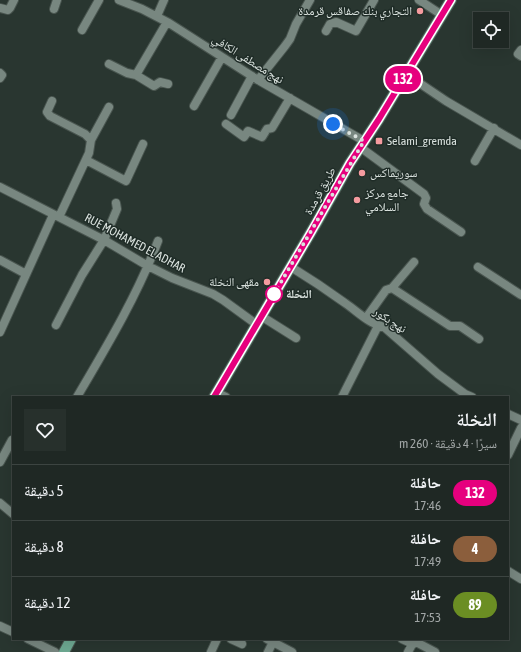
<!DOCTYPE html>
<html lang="ar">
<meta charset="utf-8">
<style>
body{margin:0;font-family:"Asap Condensed","Noto Naskh Arabic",sans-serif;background:#27302c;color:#f1f3f6;direction:rtl;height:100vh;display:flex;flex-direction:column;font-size:15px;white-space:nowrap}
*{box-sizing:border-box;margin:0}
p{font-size:13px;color:#a1a6a6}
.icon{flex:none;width:22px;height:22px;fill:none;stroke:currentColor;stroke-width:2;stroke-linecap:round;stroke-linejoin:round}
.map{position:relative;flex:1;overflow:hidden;direction:ltr}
.sheet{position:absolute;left:12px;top:396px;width:497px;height:244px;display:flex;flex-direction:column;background:#1f2824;border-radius:0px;box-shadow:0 4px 16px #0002,0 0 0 1px #3c4441;direction:rtl}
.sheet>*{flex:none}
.badge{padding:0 8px;border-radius:13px;font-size:14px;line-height:26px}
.tools{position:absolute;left:473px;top:12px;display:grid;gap:8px}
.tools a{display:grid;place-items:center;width:36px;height:36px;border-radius:0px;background:#1f2824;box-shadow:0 4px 16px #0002,0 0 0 1px #3c4441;font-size:20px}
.you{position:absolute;width:20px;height:20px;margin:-10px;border:3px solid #fff;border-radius:50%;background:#1a73e8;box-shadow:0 0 0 6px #1a73e833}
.map>.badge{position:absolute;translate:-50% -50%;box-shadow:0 0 0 2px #fff}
.round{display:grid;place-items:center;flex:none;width:42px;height:42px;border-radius:0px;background:#27302c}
.head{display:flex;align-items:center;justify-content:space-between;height:68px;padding:0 12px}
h1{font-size:19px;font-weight:600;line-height:30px}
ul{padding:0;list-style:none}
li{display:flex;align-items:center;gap:12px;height:56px;padding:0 12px;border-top:1px solid #3c4441}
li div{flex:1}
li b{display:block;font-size:15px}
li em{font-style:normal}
li .badge{min-width:44px;font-weight:700;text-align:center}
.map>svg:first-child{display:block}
</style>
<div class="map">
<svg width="521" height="652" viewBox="0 0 521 652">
<rect width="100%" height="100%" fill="#293630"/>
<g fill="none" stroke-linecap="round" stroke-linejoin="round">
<g stroke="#49554f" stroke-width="10">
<path id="minor" d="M119,0L142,9L169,23L258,80L364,141
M419,0L442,15
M0,8L8,10L10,8L14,0
M54,9L57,0
M157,16L164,0
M82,30L99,0
M326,31L330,24L336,22L356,31L374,0
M521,50L518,54L521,56
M109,64L127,73L136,75L167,22
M0,73L2,75L0,78
M406,74L446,101L521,145
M136,75L154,86L160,82L168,84
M258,80L285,46L290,39L296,24L310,0
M52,101L47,112L50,116L85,134L91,140L89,153L59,217
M194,106L222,57
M231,115L252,76
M226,124L244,137L248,131L262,137L267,129L272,128L290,98
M91,140L109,107
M360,147L424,194L426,198L424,204L427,209L461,232
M86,160L126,181L143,144
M475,161L494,128
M0,187L104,240L148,266L172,278L213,294L223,300L256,324
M0,260L26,274
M291,267C309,278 327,290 345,303C357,311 369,324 384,327L438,374L465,394L472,397
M478,267L521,295
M392,288L450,326H460L479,339
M261,316L296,338
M366,318L386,290L392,288L414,262
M56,325L82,275L104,240L117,209L116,203
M0,332L53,215
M216,392L226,397
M77,397C107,346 137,296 158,241
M342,397L378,326
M508,414L521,420
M508,455L521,428
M0,462L12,440
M0,503L13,514
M508,571L521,579
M0,626L13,632
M28,639L55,652
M231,639L242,644
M267,639L292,652
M402,639L413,644
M414,641L435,652
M211,652L217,639
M268,652L273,642
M408,652L415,639"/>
</g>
<g stroke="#49554f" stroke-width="12">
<path id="major" d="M214,397L317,222L350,163L379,119L451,0
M64,652L71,639"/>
</g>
<use href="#minor" stroke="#788780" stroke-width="8"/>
<use href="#major" stroke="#6eaa93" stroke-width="10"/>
</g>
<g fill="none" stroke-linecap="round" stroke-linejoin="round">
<g stroke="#fff" stroke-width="9">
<path id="line" d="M214,397L310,234L350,163L379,119L451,0"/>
</g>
<use href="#line" stroke="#e6007e" stroke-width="6"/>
<path stroke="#dae2de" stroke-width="4" stroke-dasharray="0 7.2" d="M274,294L364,141L333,124"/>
</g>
<g fill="#f59b9f" stroke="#1f2c27" stroke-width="1.5">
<circle cx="420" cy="11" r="4"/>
<rect x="375" y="137" width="8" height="8" rx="2"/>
<circle cx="362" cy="173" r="4"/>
<circle cx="357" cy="200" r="4"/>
<circle cx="267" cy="282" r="4"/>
</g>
<circle fill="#fff" stroke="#e6007e" stroke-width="2" cx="274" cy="294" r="8"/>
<g text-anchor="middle" stroke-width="3" stroke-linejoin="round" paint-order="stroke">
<g font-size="12" fill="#dae2de" stroke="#1f2c27" text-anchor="start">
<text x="412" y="15" text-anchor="end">التجاري بنك صفاقس قرمدة</text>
<text x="387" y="145">Selami_gremda</text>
<text x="370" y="177">سوريماكس</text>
<text x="365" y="197">جامع مركز<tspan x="365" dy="14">السلامي</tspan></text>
<text x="259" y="286" text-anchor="end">مقهى النخلة</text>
</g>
<g font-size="12" fill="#dae2de" stroke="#1f2c27">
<text transform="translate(248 59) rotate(32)" y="4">نهج مصطفى الكافي</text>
<text transform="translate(320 191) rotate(-61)" y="4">طريق قرمدة</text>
<text transform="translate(135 243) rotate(28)" y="4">RUE MOHAMED EL ADHAR</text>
<text transform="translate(390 320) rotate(33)" y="4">نهج بكور</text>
</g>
<g font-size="12" font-weight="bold" fill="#dae2de" stroke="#1f2c27" text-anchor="start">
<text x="286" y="298">النخلة</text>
</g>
</g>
</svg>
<div class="tools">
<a><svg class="icon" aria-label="locate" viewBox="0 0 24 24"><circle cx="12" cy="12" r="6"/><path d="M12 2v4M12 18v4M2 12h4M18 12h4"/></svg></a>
</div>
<div class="you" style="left:333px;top:124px"></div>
<b class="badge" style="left:403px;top:79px;background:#e6007e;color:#fff">132</b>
<section class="sheet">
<div class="head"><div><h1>النخلة</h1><p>سيرًا · 4 دقيقة · 260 m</p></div><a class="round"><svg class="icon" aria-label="heart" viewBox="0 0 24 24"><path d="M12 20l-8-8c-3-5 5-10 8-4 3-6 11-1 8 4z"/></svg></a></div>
<ul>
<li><span class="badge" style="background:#e6007e;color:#fff">132</span><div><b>حافلة</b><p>17:46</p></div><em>5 دقيقة</em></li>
<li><span class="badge" style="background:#8b5e3c;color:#fff">4</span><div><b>حافلة</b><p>17:49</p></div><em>8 دقيقة</em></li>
<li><span class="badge" style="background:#6b8e23;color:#fff">89</span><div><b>حافلة</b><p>17:53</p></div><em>12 دقيقة</em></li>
</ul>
</section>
</div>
